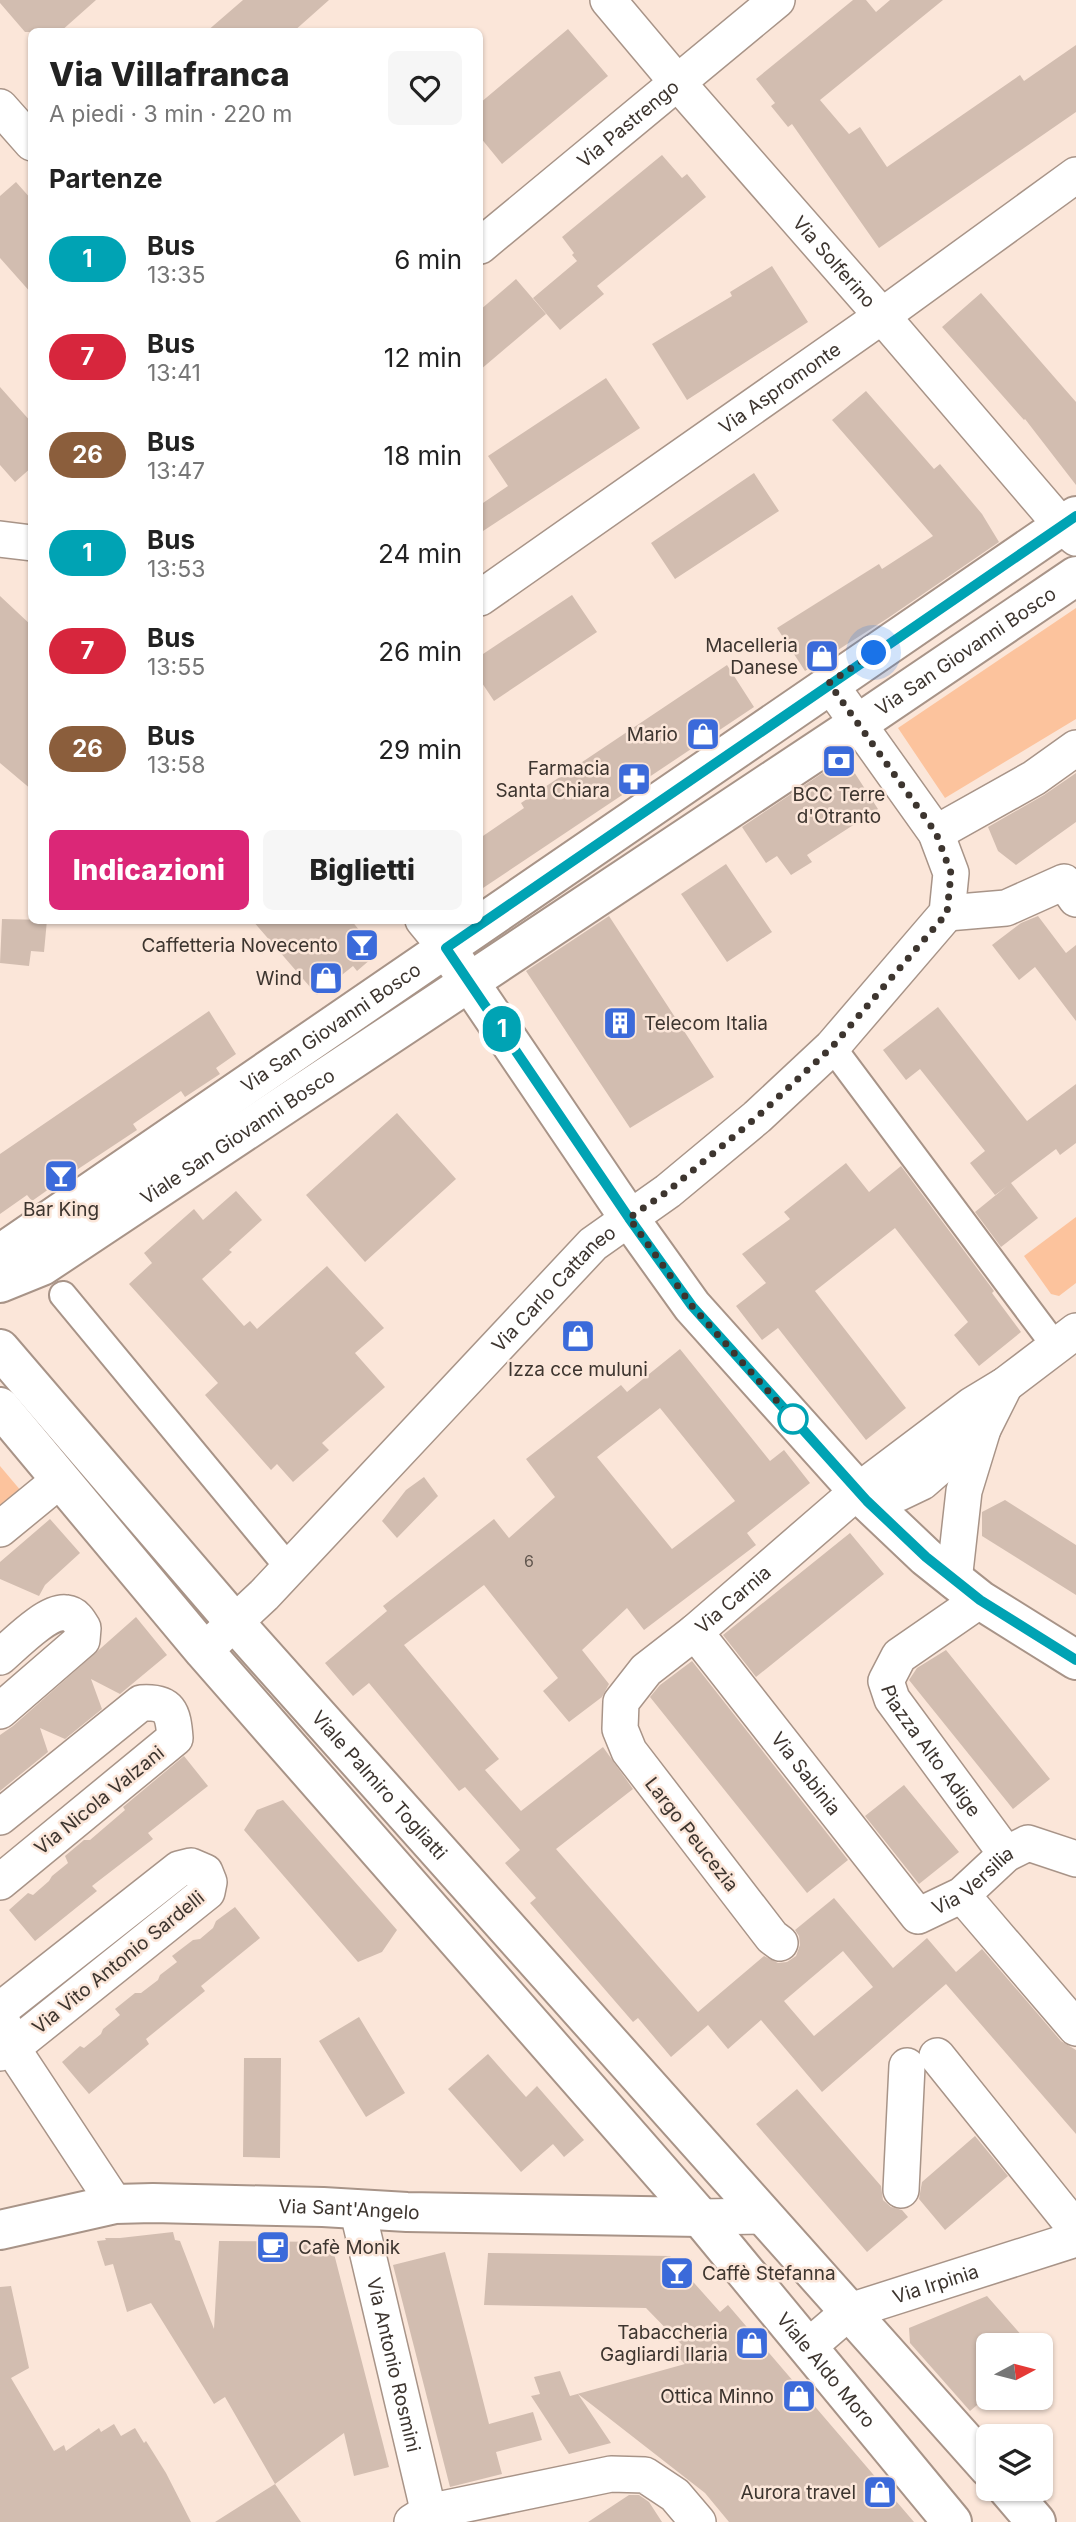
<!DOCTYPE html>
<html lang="it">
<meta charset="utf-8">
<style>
body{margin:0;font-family:Inter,sans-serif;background:#f6f6f6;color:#222;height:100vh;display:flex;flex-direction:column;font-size:26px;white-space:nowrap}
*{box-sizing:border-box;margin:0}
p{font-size:23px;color:#767676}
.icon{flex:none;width:38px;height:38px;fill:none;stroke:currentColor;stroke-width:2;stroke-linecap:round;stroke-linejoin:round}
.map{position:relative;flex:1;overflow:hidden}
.details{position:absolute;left:28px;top:28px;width:455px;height:896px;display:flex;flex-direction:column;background:#fff;border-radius:10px;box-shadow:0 2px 5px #0004}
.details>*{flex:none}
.badge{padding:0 14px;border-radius:23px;font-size:24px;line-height:46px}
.needle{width:46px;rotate:83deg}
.controls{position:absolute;left:976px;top:2333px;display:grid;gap:14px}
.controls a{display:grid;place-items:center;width:77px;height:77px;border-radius:10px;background:#fff;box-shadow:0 2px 5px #0004;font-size:35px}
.you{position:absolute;width:35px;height:35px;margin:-18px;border:5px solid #fff;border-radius:50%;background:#1a73e8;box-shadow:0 0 0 10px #1a73e833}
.map>.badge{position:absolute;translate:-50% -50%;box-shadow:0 0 0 4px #fff}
h2{padding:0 21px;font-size:26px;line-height:63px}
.round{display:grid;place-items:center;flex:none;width:74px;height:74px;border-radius:10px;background:#f6f6f6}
.overview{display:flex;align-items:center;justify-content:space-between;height:119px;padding:0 21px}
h1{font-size:33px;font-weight:800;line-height:52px}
.primary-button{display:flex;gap:14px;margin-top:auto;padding:14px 21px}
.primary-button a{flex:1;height:80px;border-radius:10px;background:#db2777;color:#fff;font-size:28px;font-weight:800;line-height:80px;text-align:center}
.primary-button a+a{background:#f6f6f6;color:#222}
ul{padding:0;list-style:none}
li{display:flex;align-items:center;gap:21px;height:98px;padding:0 21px}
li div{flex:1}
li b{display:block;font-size:26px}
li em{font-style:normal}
li .badge{min-width:77px;font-weight:700;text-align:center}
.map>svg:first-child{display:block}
</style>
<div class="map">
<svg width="1076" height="2522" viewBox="0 0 1076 2522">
<rect width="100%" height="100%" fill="#fbe6d9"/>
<path fill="#fcc39d" d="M1076,608V719L945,798L898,728Z
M1076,1217V1283L1059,1296L1051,1294L1024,1256Z
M0,1466L27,1498L0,1520Z"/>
<path fill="#d2bdb0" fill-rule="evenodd" d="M0,0H96L60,32H25L0,3Z
M243,0H329L293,32H206Z
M853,0H866L876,12L890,0H943L820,100L849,134L860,127L887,167L1020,75L1024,81L1076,45V112L879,248L792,124L788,127L771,106L775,103L756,79Z
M568,29L608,76L502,164L480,137V103Z
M662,155L682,178L687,174L706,197L597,286L604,294L560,330L533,298L577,261L572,255L574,253L562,237Z
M16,182L32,200V294L0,258V196Z
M772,266L808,322L687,400L652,344L732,296L730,292Z
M516,279L546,314L480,370V310Z
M981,293L1076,402V485L1025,419L1024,420L942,327Z
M606,378L640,428L480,533V505L508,486L488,456Z
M0,387L32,423V467L15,482L0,465Z
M866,391L934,469L940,464L982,514L999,542L888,618L805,671L777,628L879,564L882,569L933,536L832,420Z
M754,473L779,511L675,579L651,543Z
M572,595L597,632L494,701L480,680V656Z
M0,596L32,626V790L0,763Z
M727,665L754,707L480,890V838L524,808L521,803Z
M845,758L878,809L807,855L812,862L791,875L777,856L766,863L742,827Z
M1076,773V822L1016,865L998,851L988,827L1044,795Z
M726,864L772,932L727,962L681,894Z
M609,916L714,1077L630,1128L526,971Z
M1038,916L1066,953L1076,945V1021L1035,967L1019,980L992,945L1021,923Z
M2,919L47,920L44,952L31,951L29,966L0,963Z
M252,920H351L378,953L357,971L353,966L317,995Z
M938,1007L1027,1121L1076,1084V1143L1060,1155L1056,1149L1011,1183L1038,1218L1001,1247L975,1212L1007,1186L995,1195L970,1163L985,1151L920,1069L906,1080L883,1050Z
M209,1011L236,1054L216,1068L220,1074L185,1097L181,1091L133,1124L137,1130L66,1177L32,1201L27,1195L0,1214V1154Z
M397,1113L456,1179L365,1262L306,1195Z
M846,1163L869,1192L901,1166L994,1291L992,1293L1021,1332L979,1366L954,1335L968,1322L895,1228L815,1291L906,1408L866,1440L778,1328L762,1340L736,1306L766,1283L742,1254L790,1219L784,1212Z
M236,1191L262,1220L229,1250L232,1252L202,1279L244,1326L250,1321L257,1329L327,1266L384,1328L355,1353L385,1387L322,1443L329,1450L293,1482L277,1464L271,1470L205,1395L218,1383L129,1284L152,1263L144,1253L194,1209L203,1220Z
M680,1349L770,1461L784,1450L810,1483L747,1533L756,1545L644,1630L627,1608L582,1650L609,1684L602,1697L569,1722L543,1691L558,1678L484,1585L404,1645L499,1759L485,1770L521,1811L603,1747L633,1789L556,1849L698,2012L764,1956L778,1963L787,1962L796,1956L800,1945L799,1936L795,1930L834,1898L893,1968L927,1938L956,1972L982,1949L1061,2041L1076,2050V2134L946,1984L822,2092L761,2020L728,2049L708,2025L671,2057L638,2018L633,2022L530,1903L536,1898L505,1863L520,1850L465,1787L459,1791L369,1683L353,1696L325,1663L387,1611L383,1606L494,1519L509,1538L555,1497L526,1459L621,1385L627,1392ZM660,1408L735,1501L672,1549L597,1457ZM843,1951L873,1987L814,2036L784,2001Z
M424,1477L438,1496L397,1538L382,1521L406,1490Z
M1005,1500L1076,1545V1595L982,1536V1512Z
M50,1519L80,1553L45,1585L39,1596L0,1579V1562Z
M850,1533L884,1574L756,1677L723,1635Z
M136,1617L167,1655L120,1694L91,1679L102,1709L65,1739L40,1728L48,1752L0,1791V1735L13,1726Z
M946,1650L1050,1779L1013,1809L909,1680L917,1668Z
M692,1661L848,1860L807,1893L650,1697L660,1685Z
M184,1756L208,1786L148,1833L153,1839L92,1886L97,1891L35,1941L9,1910L28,1893L33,1895L49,1881L52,1876L68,1863L65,1856L84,1840H90L125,1810L123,1807Z
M904,1785L959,1852L919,1884L865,1816Z
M283,1800L397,1930L382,1952L358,1962L244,1830L257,1810Z
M235,1907L260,1938L201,1986L205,1991L146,2039L149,2044L89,2094L62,2062L80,2046L84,2048L101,2034L103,2029L120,2015L115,2009L135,1993H141L158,1980L160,1975L177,1962L172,1956L193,1940L200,1939L213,1928L216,1921Z
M359,2017L405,2093L366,2117L319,2041Z
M488,2054L526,2097L537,2086L584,2140L564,2157L553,2144L521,2172L448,2089Z
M244,2058H281L280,2158L243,2157Z
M797,2089L881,2186L883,2200L891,2207L902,2210L908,2217L867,2252L756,2124Z
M975,2136L1008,2176L945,2230L919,2199L922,2182Z
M173,2232L175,2240L180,2241L214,2329L219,2241L331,2242L389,2467L354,2476L344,2433L275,2484L225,2397L214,2404L151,2303L127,2312L113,2264L105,2266L97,2241L106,2240L105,2238H120Z
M445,2252L489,2424L533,2412L542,2440L496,2452L502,2474L450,2487L393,2265Z
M488,2253L670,2256L720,2312L728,2305L914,2522H729L705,2493L578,2394L611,2443L569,2454L531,2396L540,2394L534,2377L560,2371L570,2396L685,2364L673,2352L682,2345L646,2308L484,2305Z
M11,2286L29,2368L11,2378L54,2451L64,2445L66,2451L99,2428L101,2432L114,2424L121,2436L135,2428L144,2443L146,2441L166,2473L191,2522H0V2287Z
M987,2296L1030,2345H989V2395L970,2411L910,2343L909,2328Z
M275,2484L301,2522H215Z
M629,2495H639L649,2502L662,2522H588Z"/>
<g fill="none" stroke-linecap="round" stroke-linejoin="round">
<g stroke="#a89488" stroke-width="30">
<path id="pedestrian" d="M832,1047L1056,1347
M63,1295L289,1568"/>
</g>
<g stroke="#a89488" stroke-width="38">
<g id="minor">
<path id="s1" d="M608,0L677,82L882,316L1062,526L1076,538"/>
<path d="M0,107L32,143"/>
<path id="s2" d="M480,246L777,0"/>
<path d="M0,539L32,543"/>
<path id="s3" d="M480,598L882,316L1076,175"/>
<path d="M936,833L1034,778L1076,748"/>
<path d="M947,913L1006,908L1064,882L1076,899"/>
<path d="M423,920L446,948"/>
<path d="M867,1501L899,1493L922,1482L983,1429"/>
<path d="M0,1529L61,1479"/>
<path d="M954,1581L964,1491L983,1429L1005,1385"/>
<path id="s4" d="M980,1600L899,1656L886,1681L892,1699L1006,1854"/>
<path id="s5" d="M695,1632L918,1916L962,1895L1006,1854L1028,1843L1076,1859"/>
<path id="s6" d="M204,1651L264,1595L593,1244L668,1191L757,1117L832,1047L947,913L951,873L936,833L829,683"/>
<path d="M0,1657C14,1645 48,1610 66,1613C75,1614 79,1621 83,1628L82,1640L0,1711"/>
<path d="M0,1817L141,1703C170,1701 173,1712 175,1738L0,1882"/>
<path d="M962,1895L1076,2028"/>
<path id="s7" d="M780,1943L772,1937L629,1751L620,1729L621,1702L646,1670L695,1632L858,1491L972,1405L1005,1385L1076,1331"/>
<path d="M0,2010L179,1869L191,1866L205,1872L209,1882L207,1892L12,2048L0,2053"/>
<path d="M5,2027L12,2048L115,2204"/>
<path d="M937,2056L1076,2229"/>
<path d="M901,2190L907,2066"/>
<path id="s8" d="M357,2208L431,2522"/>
<path d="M700,2217L765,2216"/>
<path id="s9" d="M808,2347L850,2311L1076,2239"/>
<path d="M412,2522L428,2512L611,2474L645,2475L675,2495L698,2522"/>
</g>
</g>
<g stroke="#a89488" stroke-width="42">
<g id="tertiary">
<path d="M455,961L629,1218L692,1306L867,1501L926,1557L980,1600L1076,1660"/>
<path id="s10" d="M0,1254L1076,516"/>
<path id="s11" d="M0,1283L42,1266L859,723L1076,576"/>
<path id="s12" d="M0,1349L236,1624L989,2468"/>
<path id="s13" d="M0,1407L204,1651L700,2217L952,2522"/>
<path id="s14" d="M0,2230L115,2204L153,2203L323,2207L407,2212L700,2217"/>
<path d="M1007,2488L1036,2522"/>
</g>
</g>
<use href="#pedestrian" stroke="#fff" stroke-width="26"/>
<use href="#minor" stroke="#fff" stroke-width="35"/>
<use href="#tertiary" stroke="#fff" stroke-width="38"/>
</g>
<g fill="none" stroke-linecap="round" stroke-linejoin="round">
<g stroke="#fff" stroke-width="16">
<path id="line" d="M1076,516L446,948L629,1218L692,1306L867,1501L926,1557L980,1600L1076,1660"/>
</g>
<use href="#line" stroke="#00a3b4" stroke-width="10"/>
<path stroke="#3d352f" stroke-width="7" stroke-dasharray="0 12.6" d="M793,1419L692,1306L629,1218L668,1191L757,1117L832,1047L947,913L951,873L936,833L829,683L874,653"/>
</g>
<defs>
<g id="shop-square" transform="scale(1.75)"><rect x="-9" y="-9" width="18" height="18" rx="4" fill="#3b6ada" stroke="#fbe6d9"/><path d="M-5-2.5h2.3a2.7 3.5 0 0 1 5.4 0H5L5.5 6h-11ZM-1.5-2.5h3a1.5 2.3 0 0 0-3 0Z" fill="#fff"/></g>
<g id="bank-square" transform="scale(1.75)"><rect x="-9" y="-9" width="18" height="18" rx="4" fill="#3b6ada" stroke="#fbe6d9"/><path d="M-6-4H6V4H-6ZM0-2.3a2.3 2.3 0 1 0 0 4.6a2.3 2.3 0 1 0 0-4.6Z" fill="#fff"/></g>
<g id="pharmacy-square" transform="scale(1.75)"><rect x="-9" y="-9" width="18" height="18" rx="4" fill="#3b6ada" stroke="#fbe6d9"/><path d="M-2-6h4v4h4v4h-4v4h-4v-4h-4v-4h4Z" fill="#fff"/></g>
<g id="bar-square" transform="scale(1.75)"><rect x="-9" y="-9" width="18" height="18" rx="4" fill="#3b6ada" stroke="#fbe6d9"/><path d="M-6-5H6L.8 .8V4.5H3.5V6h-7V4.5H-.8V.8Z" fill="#fff"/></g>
<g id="building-square" transform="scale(1.75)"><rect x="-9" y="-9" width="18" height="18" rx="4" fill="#3b6ada" stroke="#fbe6d9"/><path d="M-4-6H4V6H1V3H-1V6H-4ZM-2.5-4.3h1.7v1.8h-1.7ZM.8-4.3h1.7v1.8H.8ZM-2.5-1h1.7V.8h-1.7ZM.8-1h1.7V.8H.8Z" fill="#fff"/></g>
<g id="cafe-square" transform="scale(1.75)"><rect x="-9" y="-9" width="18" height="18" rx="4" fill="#3b6ada" stroke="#fbe6d9"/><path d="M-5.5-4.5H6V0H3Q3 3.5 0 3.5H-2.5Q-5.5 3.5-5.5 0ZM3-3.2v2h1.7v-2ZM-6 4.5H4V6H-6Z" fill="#fff"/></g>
</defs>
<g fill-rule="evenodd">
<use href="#shop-square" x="822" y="656"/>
<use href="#shop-square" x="703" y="734"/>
<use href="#bank-square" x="839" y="761"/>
<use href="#pharmacy-square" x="634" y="779"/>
<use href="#bar-square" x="362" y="945"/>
<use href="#shop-square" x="326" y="978"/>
<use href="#building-square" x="620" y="1023"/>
<use href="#bar-square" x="61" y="1176"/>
<use href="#shop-square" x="578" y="1336"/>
<use href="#cafe-square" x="273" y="2247"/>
<use href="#bar-square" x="677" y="2273"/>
<use href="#shop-square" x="752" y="2343"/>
<use href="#shop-square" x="799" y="2396"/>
<use href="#shop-square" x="880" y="2492"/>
</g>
<circle fill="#fff" stroke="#00a3b4" stroke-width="3.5" cx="793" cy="1419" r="14"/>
<g text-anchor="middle" stroke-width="5" stroke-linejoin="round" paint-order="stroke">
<g font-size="16" fill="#62574f">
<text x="529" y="1567">6</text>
</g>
<g font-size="19" fill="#3d352f" stroke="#fbe6d9">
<text dy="7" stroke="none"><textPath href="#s2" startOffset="192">Via Pastrengo</textPath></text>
<text dy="7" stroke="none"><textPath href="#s1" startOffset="346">Via Solferino</textPath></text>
<text dy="7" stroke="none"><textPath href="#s3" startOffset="366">Via Aspromonte</textPath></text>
<text dy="7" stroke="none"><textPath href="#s11" startOffset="1155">Via San Giovanni Bosco</textPath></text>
<text dy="7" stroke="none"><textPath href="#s10" startOffset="401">Via San Giovanni Bosco</textPath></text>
<text dy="7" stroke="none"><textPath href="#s11" startOffset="280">Viale San Giovanni Bosco</textPath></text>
<text dy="7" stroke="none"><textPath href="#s6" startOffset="504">Via Carlo Cattaneo</textPath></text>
<text dy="7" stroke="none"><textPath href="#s7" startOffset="448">Via Carnia</textPath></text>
<text dy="7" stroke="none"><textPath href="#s4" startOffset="210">Piazza Alto Adige</textPath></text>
<text dy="7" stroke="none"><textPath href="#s5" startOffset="180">Via Sabinia</textPath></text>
<text dy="7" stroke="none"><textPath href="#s12" startOffset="578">Viale Palmiro Togliatti</textPath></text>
<text transform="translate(99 1800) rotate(-39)" y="7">Via Nicola Valzani</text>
<text transform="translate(692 1834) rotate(52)" y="7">Largo Peucezia</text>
<text dy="7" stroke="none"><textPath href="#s5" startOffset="427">Via Versilia</textPath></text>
<text transform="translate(118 1962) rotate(-39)" y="7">Via Vito Antonio Sardelli</text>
<text dy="7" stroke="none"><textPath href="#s14" startOffset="352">Via Sant'Angelo</textPath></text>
<text dy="7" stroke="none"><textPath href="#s9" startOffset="145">Via Irpinia</textPath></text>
<text dy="7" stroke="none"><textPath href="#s8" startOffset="161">Via Antonio Rosmini</textPath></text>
<text dy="7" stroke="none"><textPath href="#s13" startOffset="1269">Viale Aldo Moro</textPath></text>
</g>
<g font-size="19" fill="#3d352f" stroke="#fbe6d9" text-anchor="end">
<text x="798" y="652">Macelleria<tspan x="798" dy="22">Danese</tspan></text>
<text x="678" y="741">Mario</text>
<text x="610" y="775">Farmacia<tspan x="610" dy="22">Santa Chiara</tspan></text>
<text x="839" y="801" text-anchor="middle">BCC Terre<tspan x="839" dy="22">d'Otranto</tspan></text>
<text x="338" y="952">Caffetteria Novecento</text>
<text x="302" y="985">Wind</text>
<text x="644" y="1030" text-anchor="start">Telecom Italia</text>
<text x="61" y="1216" text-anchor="middle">Bar King</text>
<text x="578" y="1376" text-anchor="middle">Izza cce muluni</text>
<text x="298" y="2254" text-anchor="start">Cafè Monik</text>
<text x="702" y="2280" text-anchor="start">Caffè Stefanna</text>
<text x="728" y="2339">Tabaccheria<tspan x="728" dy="22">Gagliardi Ilaria</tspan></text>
<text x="774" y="2403">Ottica Minno</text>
<text x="856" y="2499">Aurora travel</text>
</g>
</g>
</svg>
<div class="controls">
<a><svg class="needle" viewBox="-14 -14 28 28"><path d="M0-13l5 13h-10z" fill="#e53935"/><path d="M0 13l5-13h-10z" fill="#767676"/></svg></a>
<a><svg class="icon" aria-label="layers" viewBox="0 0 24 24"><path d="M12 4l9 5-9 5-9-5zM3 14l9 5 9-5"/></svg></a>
</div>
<div class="you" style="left:874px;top:653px"></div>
<b class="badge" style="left:502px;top:1029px;background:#00a3b4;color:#fff">1</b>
<section class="details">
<div class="overview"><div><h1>Via Villafranca</h1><p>A piedi · 3 min · 220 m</p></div><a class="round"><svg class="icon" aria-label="heart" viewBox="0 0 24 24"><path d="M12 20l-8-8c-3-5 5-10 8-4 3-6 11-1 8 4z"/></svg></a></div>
<h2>Partenze</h2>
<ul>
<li><span class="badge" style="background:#00a3b4;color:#fff">1</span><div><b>Bus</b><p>13:35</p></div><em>6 min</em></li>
<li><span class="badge" style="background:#d7263d;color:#fff">7</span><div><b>Bus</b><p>13:41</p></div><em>12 min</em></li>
<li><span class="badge" style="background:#8b5e3c;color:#fff">26</span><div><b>Bus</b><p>13:47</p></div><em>18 min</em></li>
<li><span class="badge" style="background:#00a3b4;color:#fff">1</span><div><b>Bus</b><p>13:53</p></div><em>24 min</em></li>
<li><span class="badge" style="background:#d7263d;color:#fff">7</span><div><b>Bus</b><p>13:55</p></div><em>26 min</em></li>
<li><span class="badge" style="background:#8b5e3c;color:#fff">26</span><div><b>Bus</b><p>13:58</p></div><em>29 min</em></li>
</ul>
<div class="primary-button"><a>Indicazioni</a><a>Biglietti</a></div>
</section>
</div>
